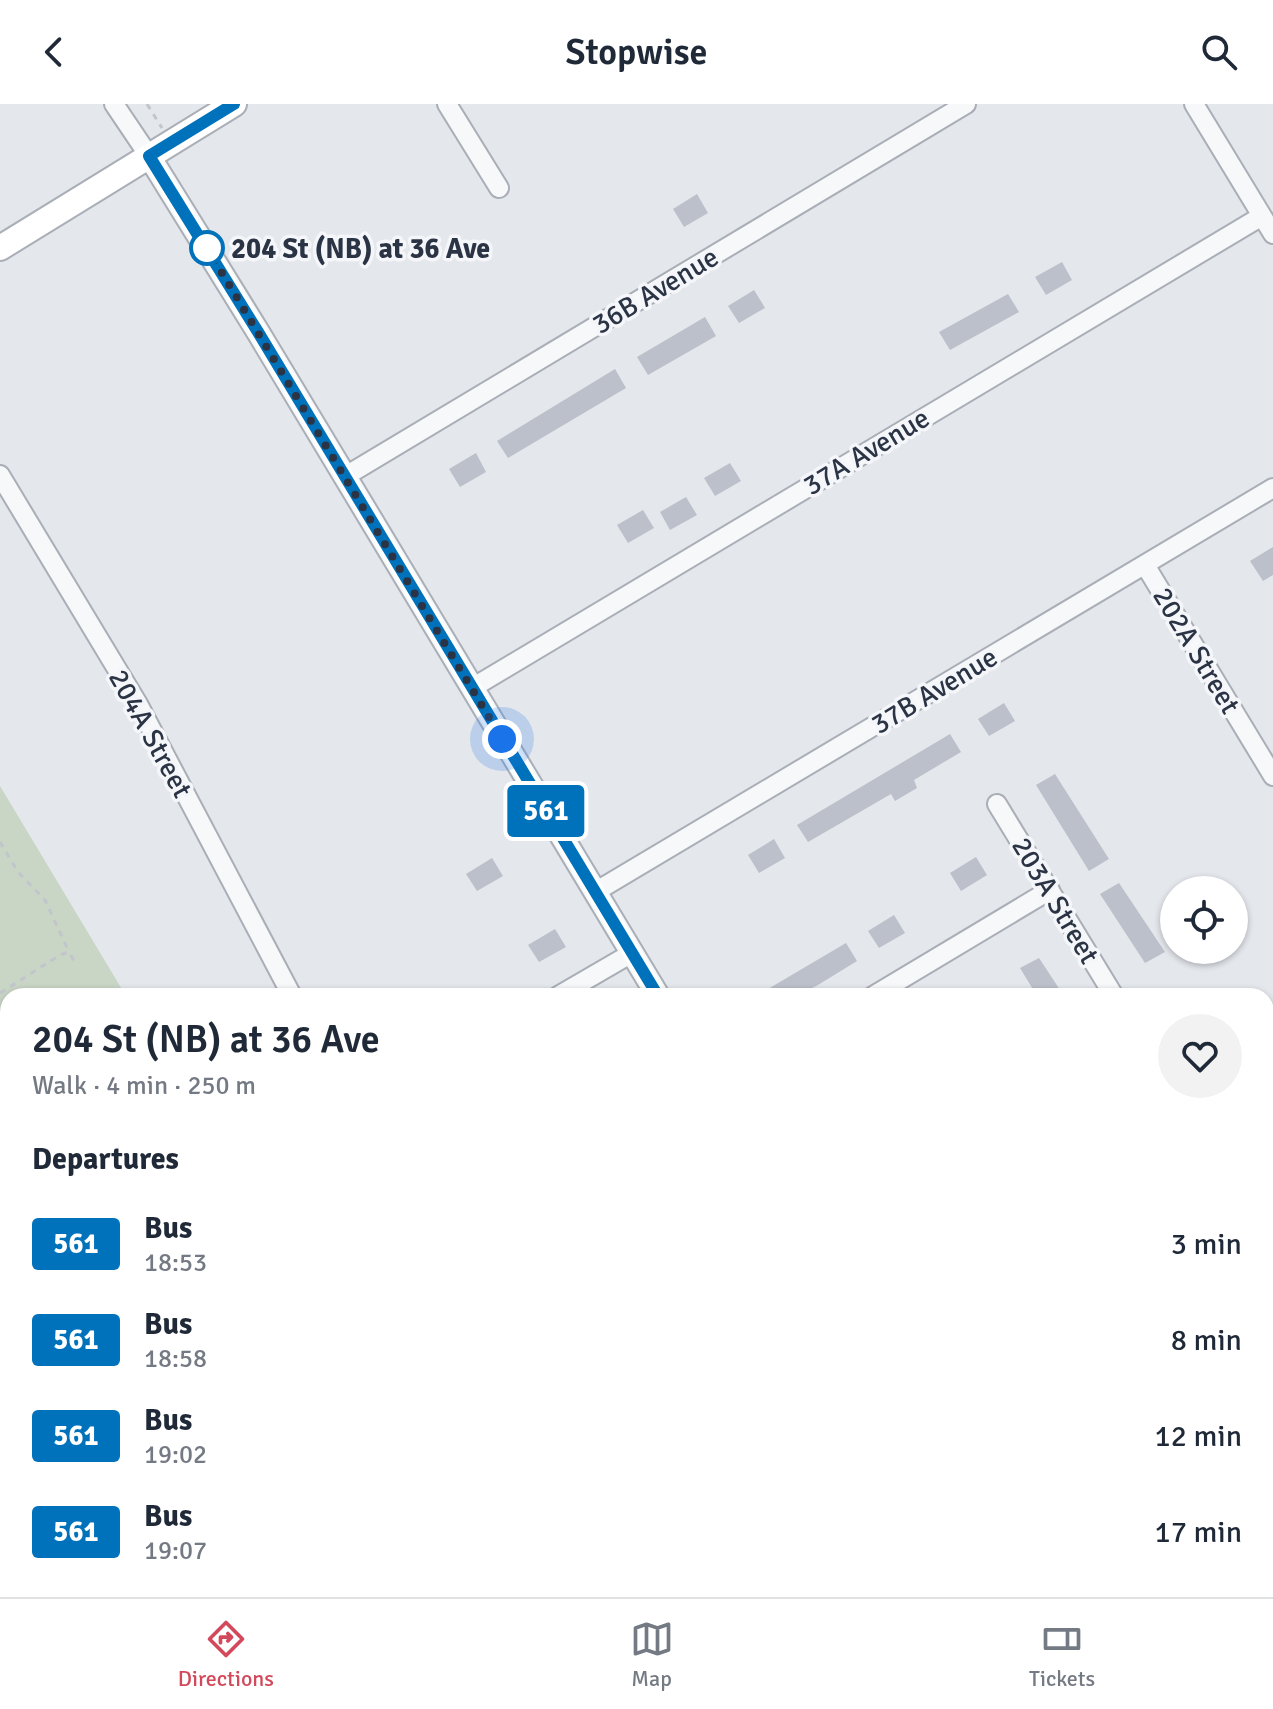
<!DOCTYPE html>
<meta charset="utf-8">
<style>
body{margin:0;font-family:Signika,sans-serif;background:#f2f2f3;color:#1f2937;height:100vh;display:flex;flex-direction:column;font-size:30px;white-space:nowrap}
*{box-sizing:border-box;margin:0}
p{font-size:26px;color:#747a83}
.icon{flex:none;width:44px;height:44px;fill:none;stroke:currentColor;stroke-width:2;stroke-linecap:round;stroke-linejoin:round}
.map{position:relative;flex:1;overflow:hidden}
.panel{position:absolute;left:0px;top:884px;width:1274px;height:610px;display:flex;flex-direction:column;background:#fff;border-radius:24px 24px 0 0;box-shadow:0 2px 6px #0004}
.panel>*{flex:none}
.badge{padding:0 16px;border-radius:6px;font-size:28px;line-height:52px}
.buttons{position:absolute;left:1160px;top:772px;display:grid;gap:16px}
.buttons a{display:grid;place-items:center;width:88px;height:88px;border-radius:50%;background:#fff;box-shadow:0 2px 6px #0004;font-size:40px}
.you{position:absolute;width:40px;height:40px;margin:-20px;border:6px solid #fff;border-radius:50%;background:#1a73e8;box-shadow:0 0 0 12px #1a73e833}
.map>.badge{position:absolute;translate:-50% -50%;box-shadow:0 0 0 4px #fff}
h2{padding:0 32px;font-size:30px;line-height:72px}
.round{display:grid;place-items:center;flex:none;width:84px;height:84px;border-radius:42px;background:#f2f2f3}
.overview{display:flex;align-items:center;justify-content:space-between;height:136px;padding:0 32px}
h1{font-size:38px;font-weight:600;line-height:60px}
ul{padding:0;list-style:none}
li{display:flex;align-items:center;gap:24px;height:96px;padding:0 32px}
li div{flex:1}
li b{display:block;font-size:30px}
li em{font-style:normal}
li .badge{min-width:88px;font-weight:700;text-align:center}
header{display:flex;justify-content:space-between;align-items:center;height:104px;padding:0 32px;background:#fff;font-size:36px;font-weight:600}
.menu{display:flex;justify-content:space-around;align-items:center;height:112px;border-top:2px solid #e0e1e3;background:#fff;font-size:22px;color:#747a83}
.menu a{display:grid;justify-items:center;gap:4px}
.menu .selected{color:#d1495b}
.map>svg:first-child{display:block}
</style>
<header><svg class="icon" aria-label="back" viewBox="0 0 24 24"><path d="M15 5l-7 7 7 7"/></svg>Stopwise<svg class="icon" aria-label="search" viewBox="0 0 24 24"><circle cx="10" cy="10" r="6"/><path d="M15 15l6 6"/></svg></header>
<div class="map">
<svg width="1273" height="1493" viewBox="0 0 1273 1493">
<rect width="100%" height="100%" fill="#e4e7ec"/>
<path fill="#d2d6de" d="M1272,1155L1273,1493H1043L1039,1486H1266V1159Z"/>
<path fill="#c9d6c5" d="M0,682L126,892H8V1208L0,1213Z"/>
<path fill="#bbc0ca" d="M697,90L708,109L684,123L673,105Z
M1062,158L1072,176L1046,191L1035,173Z
M754,186L765,204L739,219L728,202Z
M1008,190L1019,208L950,246L939,228Z
M705,213L716,232L648,271L637,253Z
M615,265L626,284L508,354L497,337Z
M476,349L486,368L460,383L449,365Z
M730,359L741,377L715,392L704,374Z
M686,393L697,411L670,426L660,408Z
M643,406L654,424L628,439L617,421Z
M1273,443V471L1263,477L1250,457Z
M1004,599L1015,617L989,632L978,615Z
M950,630L961,648L914,676L917,684L895,697L891,690L808,738L797,721Z
M1055,670L1109,755L1089,767L1036,681Z
M774,735L785,754L759,769L748,751Z
M976,753L987,771L961,787L950,769Z
M492,754L503,772L477,787L466,770Z
M1119,779L1165,848L1145,859L1100,790Z
M894,811L905,829L879,844L868,827Z
M555,825L566,843L539,858L528,841Z
M846,839L857,857L818,881L796,892H756Z
M1039,854L1064,892H1037L1020,864Z"/>
<g fill="none" stroke-linecap="round" stroke-linejoin="round">
<g stroke="#a9aeb7" stroke-width="22">
<path id="minor" d="M114,0L149,52
M447,0L499,84
M1194,0L1273,130
M0,371L138,600L292,892
M344,373L966,0
M1145,461L1273,672
M472,584L1262,112
M997,700L1114,892
M595,788L1273,384
M558,892L632,849
M873,892L1050,786
M1266,1114L1273,1122
M0,1224L8,1219
M0,1369L8,1383
M70,1486L74,1493
M346,1486L350,1493
M649,1486L654,1493"/>
</g>
<g stroke="#a9aeb7" stroke-width="26">
<path id="tertiary" d="M149,52L258,228L658,892
M1016,1486L1020,1493"/>
</g>
<g stroke="#a9aeb7" stroke-width="28">
<path id="secondary" d="M0,144L234,0"/>
</g>
<path stroke="#c2c5cb" stroke-width="3" stroke-dasharray="6 6" stroke-linecap="butt" d="M147,0L162,24
M0,738L18,768L45,796L69,848
M0,889L60,851L69,848L74,857
M0,1159L8,1154
M1140,1488L1143,1493"/>
<use href="#minor" stroke="#f7f8fa" stroke-width="18"/>
<use href="#tertiary" stroke="#f7f8fa" stroke-width="22"/>
<use href="#secondary" stroke="#fff" stroke-width="24"/>
</g>
<g fill="none" stroke-linecap="round" stroke-linejoin="round">
<g stroke="#fff" stroke-width="18">
<path id="line" d="M234,0L149,52L258,228L658,892"/>
</g>
<use href="#line" stroke="#0072bc" stroke-width="12"/>
<path stroke="#2b3445" stroke-width="8" stroke-dasharray="0 14.4" d="M207,144L502,635"/>
</g>
<circle fill="#fff" stroke="#0072bc" stroke-width="4" cx="207" cy="144" r="16"/>
<g text-anchor="middle" stroke-width="7" stroke-linejoin="round" paint-order="stroke">
<g font-size="28" font-weight="bold" fill="#2b3445" stroke="#f4f6f9" text-anchor="start">
<text x="231" y="154">204 St (NB) at 36 Ave</text>
</g>
<g font-size="28" fill="#2b3445" stroke="#f4f6f9">
<text transform="translate(655 186) rotate(-31)" y="10">36B Avenue</text>
<text transform="translate(866 347) rotate(-31)" y="10">37A Avenue</text>
<text transform="translate(1197 546) rotate(59)" y="10">202A Street</text>
<text transform="translate(934 586) rotate(-31)" y="10">37B Avenue</text>
<text transform="translate(151 629) rotate(61)" y="10">204A Street</text>
<text transform="translate(1056 796) rotate(59)" y="10">203A Street</text>
</g>
</g>
</svg>
<div class="buttons">
<a><svg class="icon" aria-label="locate" viewBox="0 0 24 24"><circle cx="12" cy="12" r="6"/><path d="M12 2v4M12 18v4M2 12h4M18 12h4"/></svg></a>
</div>
<div class="you" style="left:502px;top:635px"></div>
<b class="badge" style="left:546px;top:707px;background:#0072bc;color:#fff">561</b>
<section class="panel">
<div class="overview"><div><h1>204 St (NB) at 36 Ave</h1><p>Walk · 4 min · 250 m</p></div><a class="round"><svg class="icon" aria-label="heart" viewBox="0 0 24 24"><path d="M12 20l-8-8c-3-5 5-10 8-4 3-6 11-1 8 4z"/></svg></a></div>
<h2>Departures</h2>
<ul>
<li><span class="badge" style="background:#0072bc;color:#fff">561</span><div><b>Bus</b><p>18:53</p></div><em>3 min</em></li>
<li><span class="badge" style="background:#0072bc;color:#fff">561</span><div><b>Bus</b><p>18:58</p></div><em>8 min</em></li>
<li><span class="badge" style="background:#0072bc;color:#fff">561</span><div><b>Bus</b><p>19:02</p></div><em>12 min</em></li>
<li><span class="badge" style="background:#0072bc;color:#fff">561</span><div><b>Bus</b><p>19:07</p></div><em>17 min</em></li>
</ul>
</section>
</div>
<nav class="menu">
<a class="selected"><svg class="icon" aria-label="directions" viewBox="0 0 24 24"><path d="M12 3l9 9-9 9-9-9zM9 14v-3h6M13 9l2 2-2 2"/></svg>Directions</a>
<a><svg class="icon" aria-label="map" viewBox="0 0 24 24"><path d="M3 6l6-2 6 2 6-2v14l-6 2-6-2-6 2zM9 4v14M15 6v14"/></svg>Map</a>
<a><svg class="icon" aria-label="tickets" viewBox="0 0 24 24"><path d="M3 7h18v10H3zM15 7v10"/></svg>Tickets</a>
</nav>
